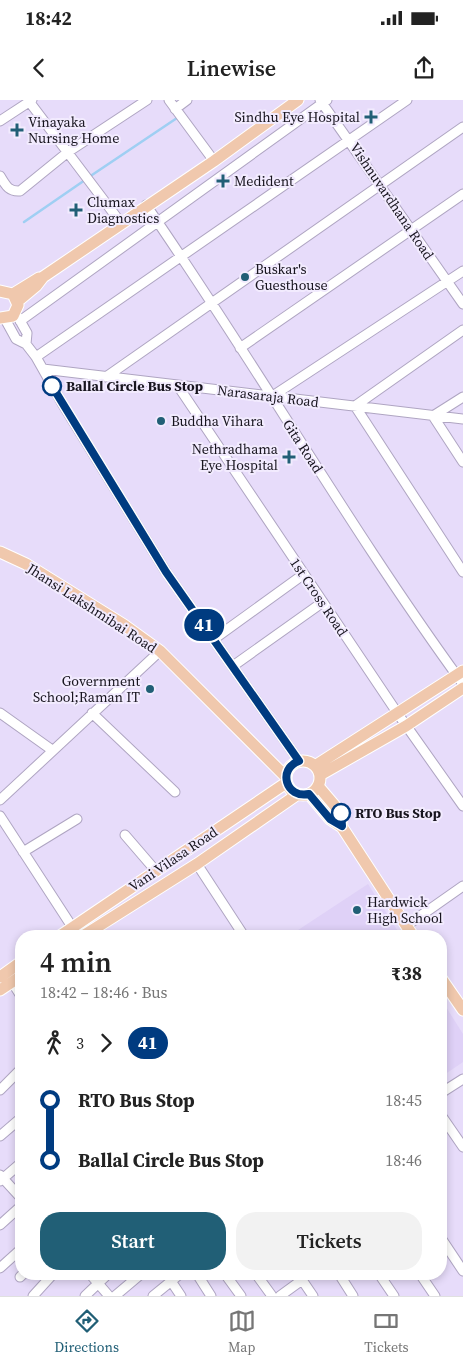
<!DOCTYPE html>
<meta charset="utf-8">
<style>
body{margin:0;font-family:"Source Serif 4",serif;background:#f2f2f2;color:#222;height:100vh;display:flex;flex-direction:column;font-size:19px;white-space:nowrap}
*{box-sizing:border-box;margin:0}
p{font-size:16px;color:#767676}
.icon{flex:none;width:28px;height:28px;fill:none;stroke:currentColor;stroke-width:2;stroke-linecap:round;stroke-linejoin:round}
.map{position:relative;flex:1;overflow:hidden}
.drawer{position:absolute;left:15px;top:830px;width:432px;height:350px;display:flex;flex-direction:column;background:#fff;border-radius:20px;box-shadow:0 2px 8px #0003}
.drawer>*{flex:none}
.badge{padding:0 10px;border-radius:16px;font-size:18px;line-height:32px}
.map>.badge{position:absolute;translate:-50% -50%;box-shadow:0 0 0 2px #fff}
.legs{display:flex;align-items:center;gap:8px;height:55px;padding:0 25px;font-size:16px}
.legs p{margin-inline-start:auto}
.overview{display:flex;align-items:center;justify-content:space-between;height:85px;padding:0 25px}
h1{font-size:28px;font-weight:600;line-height:38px}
.action{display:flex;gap:10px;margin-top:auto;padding:10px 25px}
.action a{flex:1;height:58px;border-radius:20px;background:#215f76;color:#fff;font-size:20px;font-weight:600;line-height:58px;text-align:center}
.action a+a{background:#f2f2f2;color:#222}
ul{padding:0 25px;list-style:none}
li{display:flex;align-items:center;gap:18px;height:60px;font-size:19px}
li i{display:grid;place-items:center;width:8px;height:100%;margin:0 6px;background:currentColor}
li i::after{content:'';width:12px;height:12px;margin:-6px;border:4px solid;border-radius:50%;background:#fff}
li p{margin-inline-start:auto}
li:first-child i{background:linear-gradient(#0000 50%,currentColor 0)}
li:last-child i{background:linear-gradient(currentColor 50%,#0000 0)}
.status{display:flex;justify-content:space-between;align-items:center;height:35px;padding:0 25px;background:#fff;direction:ltr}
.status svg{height:14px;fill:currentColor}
header{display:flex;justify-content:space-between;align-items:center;height:65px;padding:0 25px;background:#fff;font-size:22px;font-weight:600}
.dock{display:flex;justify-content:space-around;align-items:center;height:70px;border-top:1px solid #e0e0e0;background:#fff;font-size:14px;color:#767676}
.dock a{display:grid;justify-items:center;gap:2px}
.dock .on{color:#215f76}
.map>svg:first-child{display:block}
</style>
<div class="status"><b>18:42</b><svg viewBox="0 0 49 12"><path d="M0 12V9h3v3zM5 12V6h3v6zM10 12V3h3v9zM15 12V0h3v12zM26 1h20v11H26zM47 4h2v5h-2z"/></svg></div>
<header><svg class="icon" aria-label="back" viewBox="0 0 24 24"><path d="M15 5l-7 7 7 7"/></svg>Linewise<svg class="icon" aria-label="share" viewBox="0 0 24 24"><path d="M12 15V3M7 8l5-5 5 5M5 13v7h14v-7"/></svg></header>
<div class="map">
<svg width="463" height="1196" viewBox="0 0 463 1196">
<rect width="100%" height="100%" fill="#e7dcfa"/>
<path fill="#dfd1f7" d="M368,784L401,836H289Z
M441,899L463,934V962L441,977Z"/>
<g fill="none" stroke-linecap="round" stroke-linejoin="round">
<path stroke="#9fcff3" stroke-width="2.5" d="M89,77L177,18
M24,122L85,80"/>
<g stroke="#afa5c2" stroke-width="11">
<path id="minor" d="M28,0L121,123
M169,0L214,61
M320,0L463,204
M175,9L187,0
M0,21L32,0
M0,76C5,84 8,92 20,91L68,52L147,0
M146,105C255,262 350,429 463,584
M18,217L27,233L26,244
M5,219L16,239L26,244L36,257L62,303L166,472L299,661
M20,221L327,0
M463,230L355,306L463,472
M240,248L463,94
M36,257L407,0
M43,269L463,319
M106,277L463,27
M178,286L398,614L463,706
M271,297L463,171
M463,297L433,316L463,362
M214,539L304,474
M233,566L323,502
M0,613L52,650
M92,613L175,692
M0,700L160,551
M0,716L78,836
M125,735L156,771
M23,752L77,719
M197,764L244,836
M406,826L463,786
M12,882L21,896
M0,990L21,969
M441,993L463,979
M441,1015L463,1047
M0,1036L21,1018
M0,1075L21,1098
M0,1081L21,1063
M0,1125L21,1106
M441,1138L463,1171
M0,1168L21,1149
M90,1174L109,1196
M197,1174L211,1196
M225,1174L241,1196
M256,1174L272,1196
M298,1174L313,1196
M339,1174L353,1196
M379,1174L394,1196
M420,1174L435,1196
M20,1177L23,1174
M171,1181L181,1196
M33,1196L53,1174
M85,1196L108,1174
M115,1196L141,1174
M153,1196L180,1174
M280,1196L302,1180"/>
</g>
<g stroke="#fff" stroke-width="13">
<path id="major" d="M0,191L13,194L18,205L13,216L0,218
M13,194L39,178
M18,201L36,186L43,177L214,61L298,0
M0,452L26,464L124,525L160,551L286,677
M286 678a17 17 0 1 1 34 0a17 17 0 1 1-34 0Z
M315,666L463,571
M320,675L406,626L463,588
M318,686L341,713L342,727
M309,694L330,719L342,727L413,836
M60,836L286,683
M83,836L197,764L298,694
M0,877L21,862
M441,878L463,910
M0,890L21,876"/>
</g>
<use href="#minor" stroke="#fff" stroke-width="9"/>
<use href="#major" stroke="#f0c8ad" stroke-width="11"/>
</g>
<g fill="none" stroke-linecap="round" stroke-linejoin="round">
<g stroke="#fff" stroke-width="11">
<path id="line-1" d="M52,286L166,472L299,661C277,669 286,699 309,694L330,719L342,726L341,713"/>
</g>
<use href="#line-1" stroke="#003b80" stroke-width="8"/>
</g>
<g fill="#215f76" stroke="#f2ebfe" stroke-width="2">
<path d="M368.5 9.5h5v5h5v5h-5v5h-5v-5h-5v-5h5z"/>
<path d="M14.5 22.5h5v5h5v5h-5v5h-5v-5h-5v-5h5z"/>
<path d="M220.5 73.5h5v5h5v5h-5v5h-5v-5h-5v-5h5z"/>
<path d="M73.5 102.5h5v5h5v5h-5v5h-5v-5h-5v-5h5z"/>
<circle cx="245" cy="177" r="5"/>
<circle cx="161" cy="321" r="5"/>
<path d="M286.5 349.5h5v5h5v5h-5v5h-5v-5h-5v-5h5z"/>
<circle cx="150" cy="589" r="5"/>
<circle cx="357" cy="810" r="5"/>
</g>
<g fill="#fff" stroke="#003b80" stroke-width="2.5">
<circle cx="52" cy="286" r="9"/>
<circle cx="341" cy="713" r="9"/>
</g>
<g text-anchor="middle" stroke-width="4" stroke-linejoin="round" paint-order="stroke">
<g font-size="14" fill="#17141e" stroke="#f2ebfe" text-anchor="start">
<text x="360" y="22" text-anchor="end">Sindhu Eye Hospital</text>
<text x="28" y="27">Vinayaka<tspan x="28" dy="16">Nursing Home</tspan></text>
<text x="234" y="86">Medident</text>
<text x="87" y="107">Clumax<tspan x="87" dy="16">Diagnostics</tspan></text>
<text x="255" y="174">Buskar's<tspan x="255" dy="16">Guesthouse</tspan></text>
<text x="171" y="326">Buddha Vihara</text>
<text x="278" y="354" text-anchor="end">Nethradhama<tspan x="278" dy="16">Eye Hospital</tspan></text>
<text x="140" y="586" text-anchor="end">Government<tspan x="140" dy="16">School;Raman IT</tspan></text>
<text x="367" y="807">Hardwick<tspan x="367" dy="16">High School</tspan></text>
</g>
<g font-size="14" fill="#17141e" stroke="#f2ebfe">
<text transform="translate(392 101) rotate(56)" y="5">Vishnuvardhana Road</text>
<text transform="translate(268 296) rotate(7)" y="5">Narasaraja Road</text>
<text transform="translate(303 346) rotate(57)" y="5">Gita Road</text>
<text transform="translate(319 497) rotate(56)" y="5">1st Cross Road</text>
<text transform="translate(92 508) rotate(33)" y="5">Jhansi Lakshmibai Road</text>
<text transform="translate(173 759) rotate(-34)" y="5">Vani Vilasa Road</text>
</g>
<g font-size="14" font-weight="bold" fill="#17141e" stroke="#f2ebfe" text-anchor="start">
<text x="66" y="291">Ballal Circle Bus Stop</text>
<text x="355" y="718">RTO Bus Stop</text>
</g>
</g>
</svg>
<b class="badge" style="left:204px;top:525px;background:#003b80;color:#fff">41</b>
<section class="drawer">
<div class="overview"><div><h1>4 min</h1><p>18:42 – 18:46 · Bus</p></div><b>₹38</b></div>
<div class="legs"><svg class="icon" aria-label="walk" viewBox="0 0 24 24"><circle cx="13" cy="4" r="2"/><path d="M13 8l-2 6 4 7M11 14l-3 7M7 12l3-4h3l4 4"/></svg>3<svg class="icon" aria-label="forward" viewBox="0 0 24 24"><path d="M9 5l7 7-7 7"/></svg><b class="badge" style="background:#003b80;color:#fff">41</b></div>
<ul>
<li><i style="color:#003b80"></i><b>RTO Bus Stop</b><p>18:45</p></li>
<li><i style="color:#003b80"></i><b>Ballal Circle Bus Stop</b><p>18:46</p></li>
</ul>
<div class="action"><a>Start</a><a>Tickets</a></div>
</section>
</div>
<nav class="dock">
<a class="on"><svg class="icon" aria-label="directions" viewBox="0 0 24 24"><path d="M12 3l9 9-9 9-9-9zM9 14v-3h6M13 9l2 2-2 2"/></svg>Directions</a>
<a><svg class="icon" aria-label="map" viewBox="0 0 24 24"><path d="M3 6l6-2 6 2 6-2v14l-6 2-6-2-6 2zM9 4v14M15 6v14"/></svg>Map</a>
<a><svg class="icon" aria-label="tickets" viewBox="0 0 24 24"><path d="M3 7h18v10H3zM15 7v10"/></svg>Tickets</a>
</nav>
